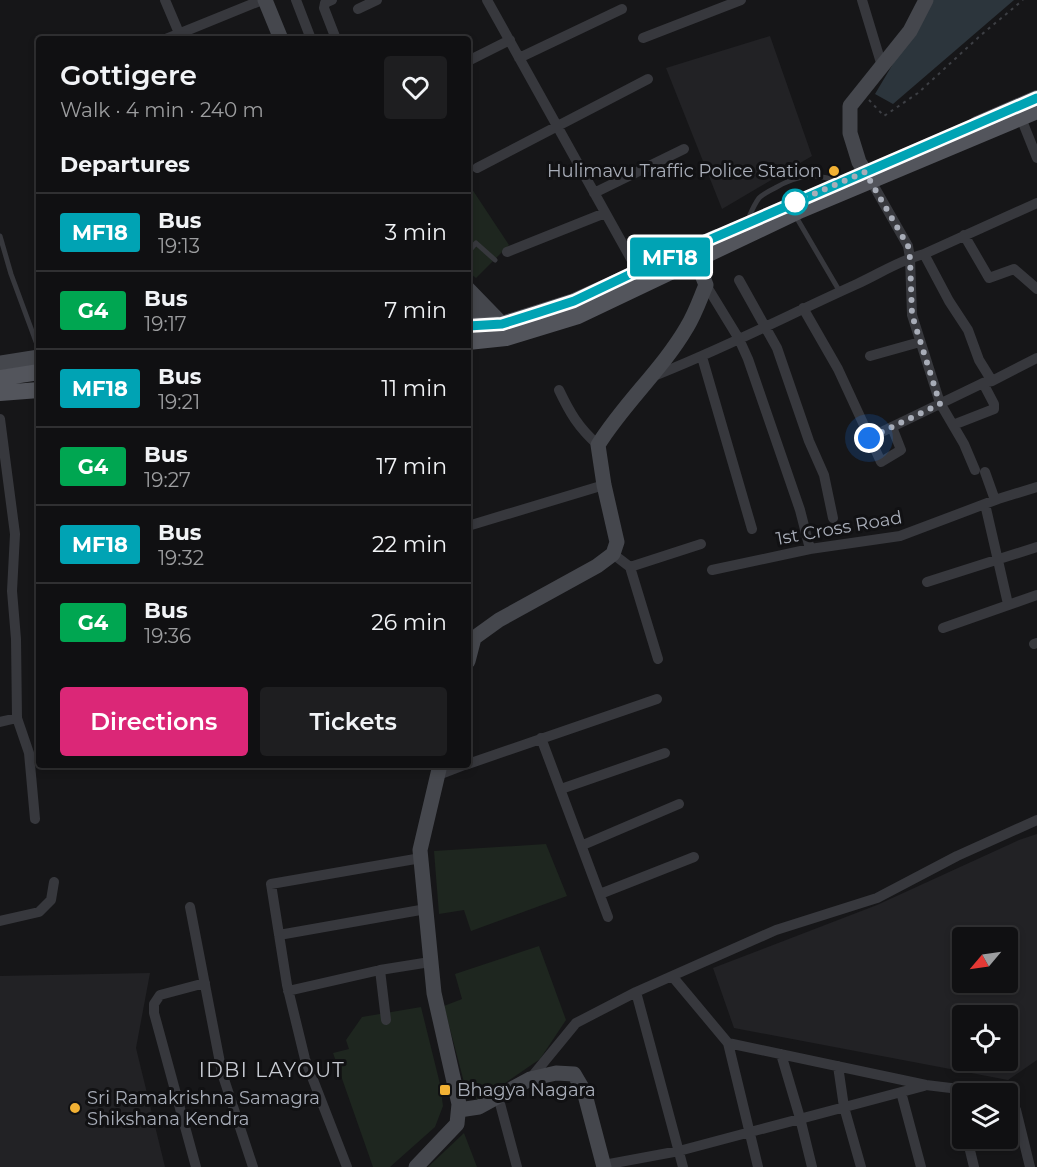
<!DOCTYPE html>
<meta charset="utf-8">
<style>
body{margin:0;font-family:Montserrat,sans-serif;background:#1e1e20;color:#f1f3f6;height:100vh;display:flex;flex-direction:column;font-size:22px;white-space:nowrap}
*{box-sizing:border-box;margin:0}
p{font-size:20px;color:#9c9d9f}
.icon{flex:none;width:33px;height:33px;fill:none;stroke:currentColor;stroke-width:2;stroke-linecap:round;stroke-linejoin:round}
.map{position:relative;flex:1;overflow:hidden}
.panel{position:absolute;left:36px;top:36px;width:435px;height:732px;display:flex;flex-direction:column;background:#101012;border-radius:6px;box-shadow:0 3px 9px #0003,0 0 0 2px #303032}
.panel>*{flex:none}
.badge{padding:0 12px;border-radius:4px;font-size:21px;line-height:39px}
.needle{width:39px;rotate:241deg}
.controls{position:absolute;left:952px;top:927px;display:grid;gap:12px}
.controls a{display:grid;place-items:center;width:66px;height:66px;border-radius:6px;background:#101012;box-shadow:0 3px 9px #0003,0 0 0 2px #303032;font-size:30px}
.you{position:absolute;width:30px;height:30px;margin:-15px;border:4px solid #fff;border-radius:50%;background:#1a73e8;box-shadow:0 0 0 9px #1a73e833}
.map>.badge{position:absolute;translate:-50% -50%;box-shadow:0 0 0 3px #fff}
h2{padding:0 24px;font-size:22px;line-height:54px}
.round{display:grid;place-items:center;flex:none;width:63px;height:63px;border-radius:6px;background:#1e1e20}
.headline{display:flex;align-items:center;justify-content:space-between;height:102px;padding:0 24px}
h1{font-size:28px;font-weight:600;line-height:45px}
.cta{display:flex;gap:12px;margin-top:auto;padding:12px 24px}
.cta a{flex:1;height:69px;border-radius:6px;background:#db2777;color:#fff;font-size:24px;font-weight:600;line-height:69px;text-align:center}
.cta a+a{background:#1e1e20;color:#f1f3f6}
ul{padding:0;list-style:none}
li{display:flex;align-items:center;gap:18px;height:78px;padding:0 24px;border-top:2px solid #303032}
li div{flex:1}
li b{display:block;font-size:22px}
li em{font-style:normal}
li .badge{min-width:66px;font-weight:700;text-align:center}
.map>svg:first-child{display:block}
</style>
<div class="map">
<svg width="1037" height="1167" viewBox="0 0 1037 1167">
<rect width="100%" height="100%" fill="#161618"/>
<path fill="#222225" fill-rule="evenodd" d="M770,36L812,156L722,209L666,68Z
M1037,834V1060L1008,1080L734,1028L713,968L877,905L1019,840ZM963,938H1008V982H963ZM963,1016H1008V1060H963Z
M150,973L136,1048L165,1167H0V976Z"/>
<path fill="#1e261f" d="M468,183L509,245L476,278L468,272Z
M546,844L567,896L471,931L464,910L439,914L434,851Z
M539,946L566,1020L540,1059L479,1101L466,1090L444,1006L462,999L455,974Z
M421,1007L440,1084L443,1106L435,1127L390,1167H373L333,1053L349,1049L346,1040L362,1017Z
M464,1133L477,1167H428Z"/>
<path fill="#2c353c" d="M931,0H1014L893,104L875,94Z"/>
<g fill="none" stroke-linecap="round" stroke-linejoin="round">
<path stroke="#3d3f44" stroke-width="2" stroke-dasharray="3 4.5" stroke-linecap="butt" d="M869,100L884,116L918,93L981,35L1023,0"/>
<path stroke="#37383d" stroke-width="5" d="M795,215L840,292
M746,224C750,215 753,206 759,198C763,194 769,191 775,188C799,174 816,173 842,182
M0,236L11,274L39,350
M468,252L476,243L495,260"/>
<path stroke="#37383d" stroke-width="10" d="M165,0L179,33
M296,0L311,39
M332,0L325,3L324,8L336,39
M487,0L640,275
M862,0L882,66
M358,9L377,0
M643,38L741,0
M166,39L262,0
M519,58L622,9
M468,61L510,40
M1021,118L1037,158
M477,168L648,79
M871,181L908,246L910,258L912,315L940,403L964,444L975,470
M594,193L684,149
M964,235L989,278L1014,269L1037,289
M507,252L605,213
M739,280L777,348L809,441L824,475L833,518
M706,285L739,339L748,359L800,510L810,549
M803,308L838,369L881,462L901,450L892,427
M870,356L920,342
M702,357L752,529
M651,377C721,350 788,315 857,284C879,274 900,260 924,254L1037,203
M992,381L1037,358
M559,390C570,413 578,427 598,445
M0,419L15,534L12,591L16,639L17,718L29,753L35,819
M953,425L994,409V404L983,383
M869,438L983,383L992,381L979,360L968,330L949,301L924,254
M985,472L995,500
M985,504L1008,604
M468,526L604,485
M613,554L630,567L701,544
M630,567L658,659
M712,570L810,549L900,536L998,499L1037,487
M927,582L1037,547
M943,628L1037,595
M1034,644L1037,643
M0,722L17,718
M541,738L608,917
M468,764L657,699
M438,775L464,765
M561,789L665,753
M583,845L679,804
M600,894L694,857
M190,907L222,1073L253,1167
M0,921L39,912L51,900L54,882
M279,935L426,909
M380,970L386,1020
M672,976L776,930L877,898L957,856L1037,820
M288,991L380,970L430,962
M636,992L683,1167
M728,1043L758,1167
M781,1054L800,1118L812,1167
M838,1066L844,1107L861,1167
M530,1079L576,1023L636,992L672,976L728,1043L926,1085L1000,1094
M955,1088L963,1120
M901,1092L921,1167
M498,1096L517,1167
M1008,1098L1016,1110L1030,1167
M967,1138L974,1167
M604,1165L679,1151L924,1086
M196,1167L154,1013V1004L160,995L205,983
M347,1167L305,1059L287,985L271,884L421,858"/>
<path stroke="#45474d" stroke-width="15" d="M265,0L281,39
M871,181L859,162L850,133V106L910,31L926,0
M468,289L502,324L504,333
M468,307L482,325
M0,363L39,357
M468,661L474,638L499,620L597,566L613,554L617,542L604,485L598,445C624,403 662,370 687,327C695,314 700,299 706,285L692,249
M459,1110L479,1107L530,1079L556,1073L574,1074L584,1091L604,1167
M416,1167L457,1124L459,1104L434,993L420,850L440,765"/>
<path stroke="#53555c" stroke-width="16" d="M977,124L1037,98
M468,326L502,324L574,301L717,237
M468,342L506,338L578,316L801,210L1037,111
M0,378L39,372
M0,393L39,390"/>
</g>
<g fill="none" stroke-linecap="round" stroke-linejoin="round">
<g stroke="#fff" stroke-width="14">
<path id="line" d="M468,326L502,324L537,313L574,301L637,271L1037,98"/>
</g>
<use href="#line" stroke="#00a3b4" stroke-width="9"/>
<path stroke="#a8adb8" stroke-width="6" stroke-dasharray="0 10.8" d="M795,202L865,172L908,246L910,258L912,315L940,404L869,438"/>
</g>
<g fill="#f2b134" stroke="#111113" stroke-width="2">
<circle cx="834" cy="171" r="6"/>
<rect x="439" y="1084" width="12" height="12" rx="3"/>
<circle cx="75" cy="1108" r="6"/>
</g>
<circle fill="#fff" stroke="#00a3b4" stroke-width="3" cx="795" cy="202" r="12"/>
<g text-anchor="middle" stroke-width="6" stroke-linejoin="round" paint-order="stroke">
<g font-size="18" fill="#a8adb8" stroke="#111113" text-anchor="start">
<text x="822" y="177" text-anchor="end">Hulimavu Traffic Police Station</text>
<text x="457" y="1096">Bhagya Nagara</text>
<text x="87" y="1104">Sri Ramakrishna Samagra<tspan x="87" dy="21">Shikshana Kendra</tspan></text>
</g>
<g font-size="18" fill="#a8adb8" stroke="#111113">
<text transform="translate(839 528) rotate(-10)" y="6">1st Cross Road</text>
</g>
<g font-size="20" letter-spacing="1.5" fill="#c9ccd4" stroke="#111113">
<text x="272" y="1077">IDBI LAYOUT</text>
</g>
</g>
</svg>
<div class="controls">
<a><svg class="needle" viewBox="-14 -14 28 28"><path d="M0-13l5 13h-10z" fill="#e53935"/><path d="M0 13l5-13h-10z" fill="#9c9d9f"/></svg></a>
<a><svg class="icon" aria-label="locate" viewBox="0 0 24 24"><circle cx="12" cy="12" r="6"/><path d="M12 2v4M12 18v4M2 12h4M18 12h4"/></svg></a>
<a><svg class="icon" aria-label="layers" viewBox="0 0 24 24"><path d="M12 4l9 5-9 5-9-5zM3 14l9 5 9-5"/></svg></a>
</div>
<div class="you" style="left:869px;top:438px"></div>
<b class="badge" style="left:670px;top:257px;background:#00a3b4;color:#fff">MF18</b>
<section class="panel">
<div class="headline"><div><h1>Gottigere</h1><p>Walk · 4 min · 240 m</p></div><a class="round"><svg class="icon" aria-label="heart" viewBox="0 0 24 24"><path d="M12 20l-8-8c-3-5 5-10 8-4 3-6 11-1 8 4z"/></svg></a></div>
<h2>Departures</h2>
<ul>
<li><span class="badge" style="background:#00a3b4;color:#fff">MF18</span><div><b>Bus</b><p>19:13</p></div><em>3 min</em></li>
<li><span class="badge" style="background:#00a651;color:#fff">G4</span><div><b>Bus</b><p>19:17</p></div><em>7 min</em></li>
<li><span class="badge" style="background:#00a3b4;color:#fff">MF18</span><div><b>Bus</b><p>19:21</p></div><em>11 min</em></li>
<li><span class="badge" style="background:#00a651;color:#fff">G4</span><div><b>Bus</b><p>19:27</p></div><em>17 min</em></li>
<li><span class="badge" style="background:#00a3b4;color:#fff">MF18</span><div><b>Bus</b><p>19:32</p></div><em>22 min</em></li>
<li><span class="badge" style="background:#00a651;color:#fff">G4</span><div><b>Bus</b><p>19:36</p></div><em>26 min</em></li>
</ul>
<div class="cta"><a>Directions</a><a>Tickets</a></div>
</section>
</div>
